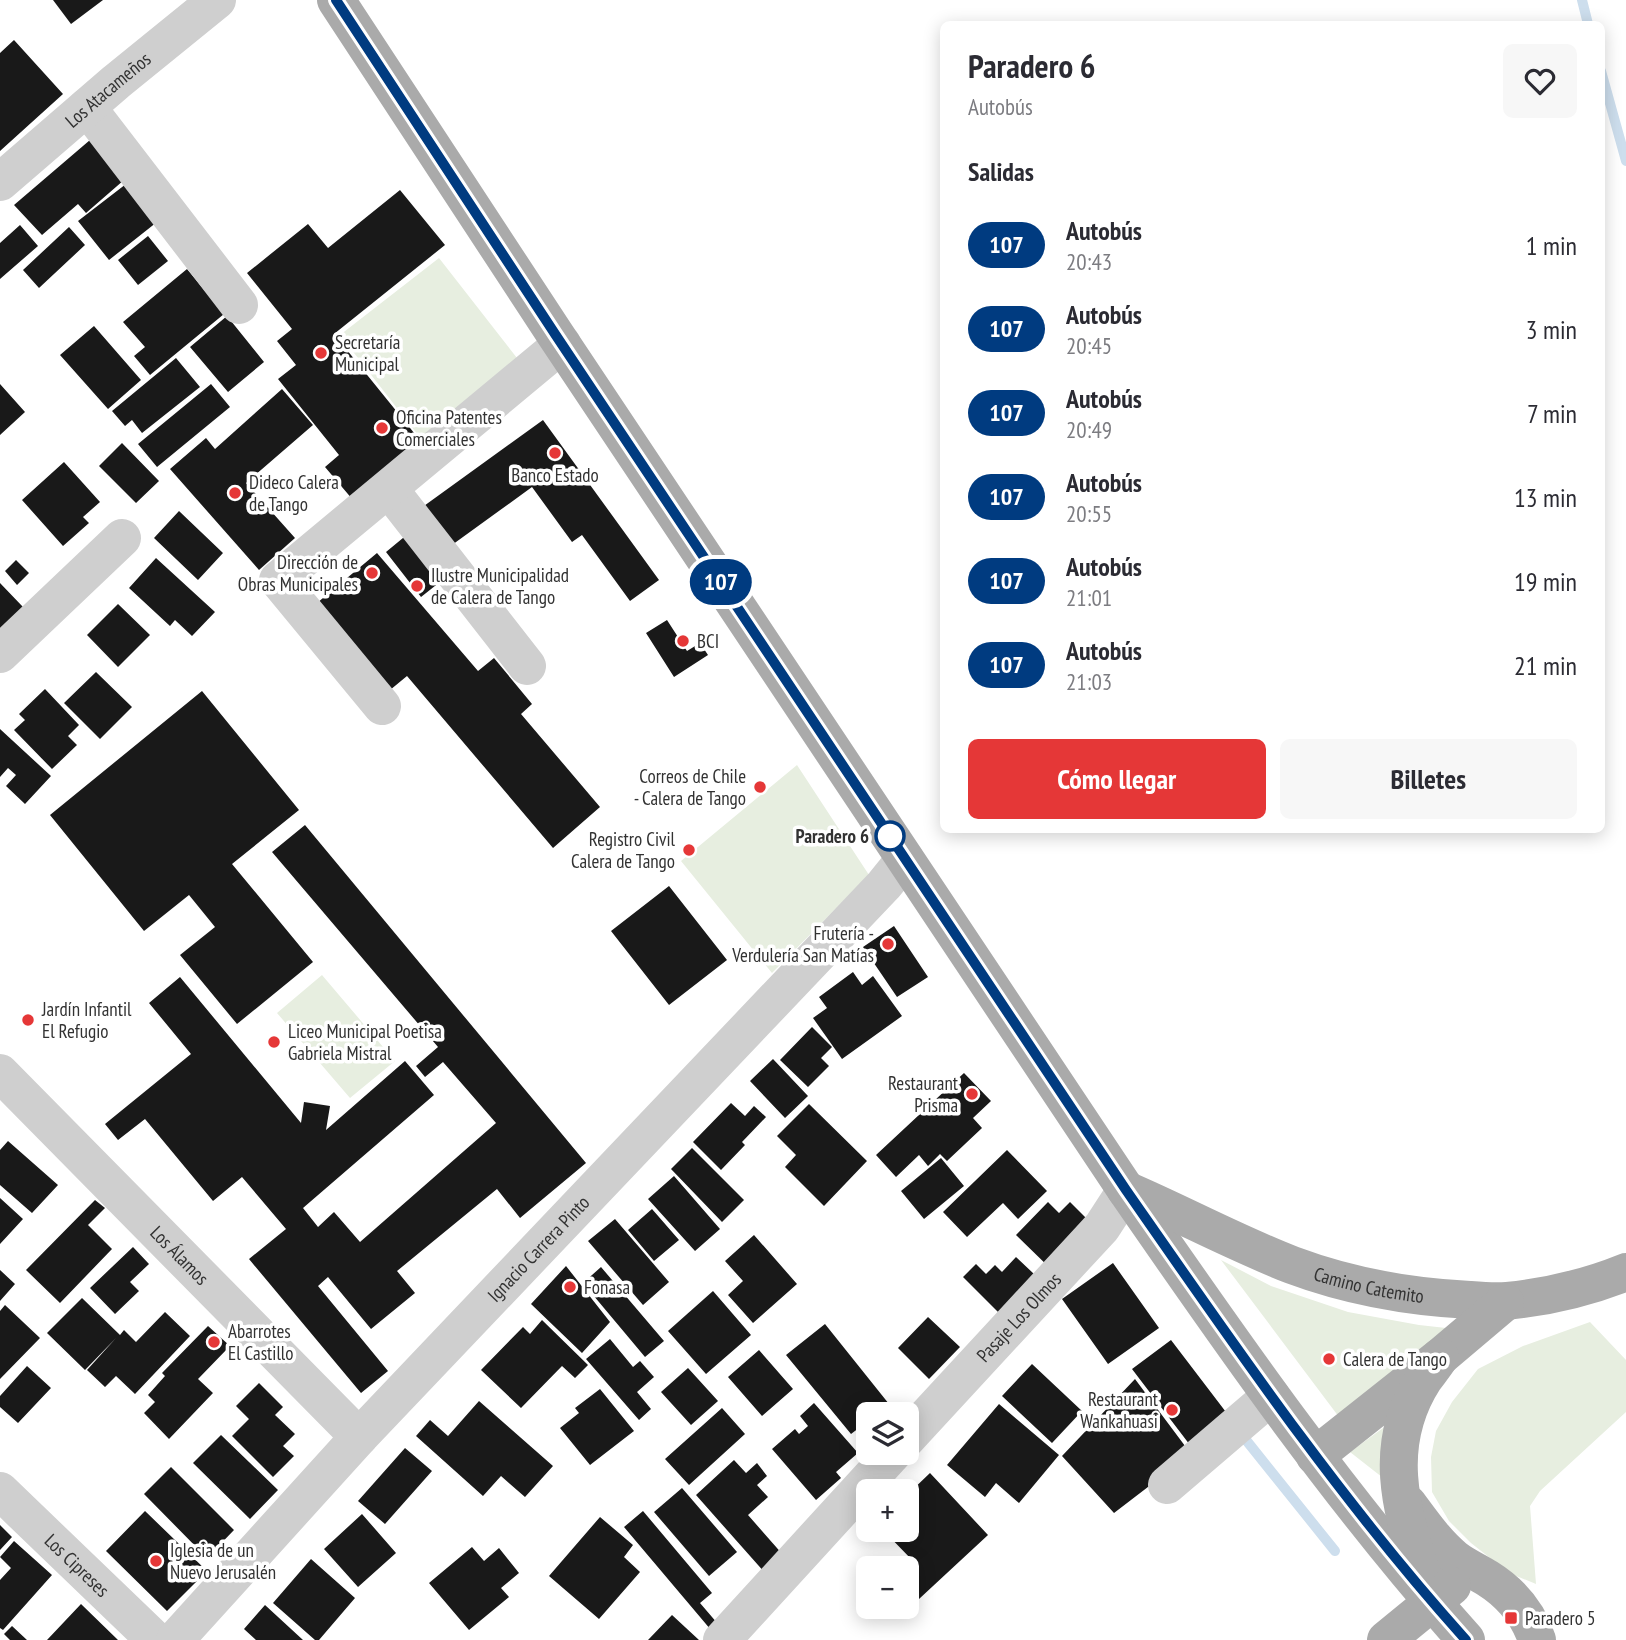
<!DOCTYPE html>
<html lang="es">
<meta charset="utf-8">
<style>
body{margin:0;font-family:"PT Sans Narrow",sans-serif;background:#f7f7f7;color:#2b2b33;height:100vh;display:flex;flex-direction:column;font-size:26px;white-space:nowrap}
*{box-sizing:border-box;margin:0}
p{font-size:23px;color:#7c7c81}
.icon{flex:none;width:38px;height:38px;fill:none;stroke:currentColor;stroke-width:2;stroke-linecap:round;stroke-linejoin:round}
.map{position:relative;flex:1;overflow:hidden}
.panel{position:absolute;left:940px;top:21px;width:665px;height:812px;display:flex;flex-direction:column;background:#fff;border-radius:10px;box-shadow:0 4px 18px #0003}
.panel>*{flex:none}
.badge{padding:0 14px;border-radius:23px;font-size:24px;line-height:46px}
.tools{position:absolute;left:856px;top:1402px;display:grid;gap:14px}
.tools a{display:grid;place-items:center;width:63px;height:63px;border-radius:10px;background:#fff;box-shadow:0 4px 18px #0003;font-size:35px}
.map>.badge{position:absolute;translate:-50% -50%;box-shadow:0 0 0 4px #fff}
h2{padding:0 28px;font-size:26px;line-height:63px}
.round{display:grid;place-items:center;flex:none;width:74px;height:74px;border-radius:10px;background:#f7f7f7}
.headline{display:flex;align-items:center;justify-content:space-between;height:119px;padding:0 28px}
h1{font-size:33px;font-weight:600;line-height:52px}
.button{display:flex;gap:14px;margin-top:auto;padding:14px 28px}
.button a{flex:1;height:80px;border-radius:10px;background:#e53737;color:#fff;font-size:28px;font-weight:600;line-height:80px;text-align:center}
.button a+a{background:#f7f7f7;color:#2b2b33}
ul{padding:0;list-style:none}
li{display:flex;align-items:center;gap:21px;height:84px;padding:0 28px}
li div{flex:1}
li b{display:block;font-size:26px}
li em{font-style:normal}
li .badge{min-width:77px;font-weight:700;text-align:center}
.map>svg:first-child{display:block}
</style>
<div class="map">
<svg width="1626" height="1640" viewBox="0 0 1626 1640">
<rect width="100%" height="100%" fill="#fff"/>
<path fill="#e7eee0" d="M439,258L524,367L425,444L340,335Z
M797,765L869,875L772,973L681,861Z
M322,975L395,1061L350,1098L277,1013Z
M1221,1260L1271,1286L1348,1312L1419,1325L1455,1329L1339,1417Z
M1590,1322L1626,1360V1412L1540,1491L1530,1506L1536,1584L1509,1573L1471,1543L1449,1521L1432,1492L1431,1457L1436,1431L1452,1402L1478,1369L1523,1346Z
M1390,1423L1387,1481L1350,1452Z"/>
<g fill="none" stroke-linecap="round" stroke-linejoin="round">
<path stroke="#cddeed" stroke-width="10" d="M1582,0L1588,24
M1601,71L1626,161
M1246,1440L1335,1551"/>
</g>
<path fill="#191919" d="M53,0H103L71,24Z
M14,40L63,94L0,151V53Z
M90,140L124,180L86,213L78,204L42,235L14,205Z
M126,184L157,222L109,260L78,221Z
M400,190L445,245L334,334L423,444L353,500L325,467L339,455L278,379L296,365L277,341L292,329L247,273L308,224L328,248Z
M20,225L38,246L0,279V243Z
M69,227L85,245L39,288L23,270Z
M148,236L168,261L138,285L118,260Z
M187,269L224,314L150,375L134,356L145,347L123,322Z
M227,316L264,362L228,392L190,347Z
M94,326L141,380L108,409L60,355Z
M176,358L200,387L142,433L132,420L125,426L112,411Z
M0,384L25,412L0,435Z
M211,384L230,407L157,467L138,444Z
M282,389L313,425L246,483L295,538L259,570L170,469L206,438L215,449Z
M543,420L659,580L630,601L582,535L572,542L532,487L445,550L417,511Z
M122,443L159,481L136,503L99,466Z
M64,462L100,502L83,517L89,523L63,546L22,500Z
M179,511L223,553L198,580L154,538Z
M409,533L445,578L421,597L386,552Z
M377,553L478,671L494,658L532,704L521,714L600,807L553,848L407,676L384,695L311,608Z
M156,558L215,612L192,636L175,620L170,626L129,588Z
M16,560L29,573L17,585L5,571Z
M0,583L23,607L0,630Z
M118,604L150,635L118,667L87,635Z
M667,620L687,651L700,643L708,655L674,677L646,633Z
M96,672L132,707L100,739L64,703Z
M45,689L79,725L68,736L77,745L52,769L14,730L25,720L19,714Z
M202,691L299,810L232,864L313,962L237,1024L180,955L215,927L189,895L144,931L50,815Z
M0,729L51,776L25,804L6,786L16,775L8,768L0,777Z
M305,825L586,1163L520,1218L497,1189L397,1271L415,1293L371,1329L328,1277L318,1286L388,1371L361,1393L249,1259L286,1229L242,1177L213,1201L145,1119L118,1140L105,1124L191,1054L149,1003L180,977L301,1123L304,1102L330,1106L326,1130L405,1061L434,1095L303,1208L318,1227L334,1212L360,1242L496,1123L443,1062L425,1077L416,1066L438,1047L272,852Z
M669,886L727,960L669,1005L611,931Z
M894,926L928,977L897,997L863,947Z
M853,972L862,985L873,976L902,1016L842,1059L813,1018L827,1008L819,997Z
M812,1027L832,1047L821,1058L829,1066L808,1087L780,1060Z
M773,1059L808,1096L785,1118L750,1081Z
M964,1073L991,1101L973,1118L982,1128L947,1161L940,1154L928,1166L919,1155L896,1177L876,1155Z
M731,1103L745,1116L754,1106L766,1117L742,1142L745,1145L721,1170L693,1142Z
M809,1104L867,1161L824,1206L785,1167L796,1155L777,1136Z
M8,1141L58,1185L32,1213L0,1185V1150Z
M692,1148L744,1200L722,1222L671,1169Z
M1007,1150L1047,1191L1018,1219L1003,1203L967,1237L943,1212Z
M941,1158L964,1186L924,1219L901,1191Z
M674,1176L720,1229L695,1251L648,1199Z
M0,1198L23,1219L0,1244Z
M95,1200L105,1208L88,1225L112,1249L60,1303L26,1270Z
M1048,1202L1059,1213L1070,1202L1097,1229L1055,1273L1016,1235Z
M652,1209L679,1240L654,1261L628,1230Z
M615,1219L669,1282L643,1305L588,1241Z
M754,1235L797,1284L753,1323L728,1295L743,1281L725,1261Z
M133,1247L149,1264L130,1282L139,1291L115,1314L90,1288Z
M1016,1257L1034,1274L1003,1317L963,1277L976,1264L986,1274L995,1265L1002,1272Z
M1113,1263L1159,1328L1108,1364L1062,1299Z
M566,1266L610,1322L582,1353L531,1304Z
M601,1267L664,1341L645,1357L583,1283Z
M0,1270L15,1284L0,1301Z
M713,1291L751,1335L706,1374L668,1331Z
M82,1298L120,1335L124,1330L136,1342L165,1312L190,1336L135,1394L116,1376L105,1387L87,1370L116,1338L85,1370L47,1333Z
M5,1305L40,1338L0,1379V1311Z
M928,1317L960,1347L929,1379L898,1348Z
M542,1320L588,1365L575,1378L562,1366L521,1408L481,1370L523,1327L530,1334Z
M825,1324L889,1404L876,1414H868V1421L851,1434L786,1355Z
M208,1326L230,1346L198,1379L213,1393L169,1439L144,1413L155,1402L148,1395L165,1376L162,1373Z
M610,1339L633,1367L640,1361L654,1377L637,1392L651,1409L639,1420L586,1359Z
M1171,1340L1232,1420L1193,1449L1132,1369Z
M759,1350L793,1389L762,1416L728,1377Z
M1032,1364L1082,1411L1052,1443L1002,1396Z
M27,1366L51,1388L18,1423L0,1407V1396Z
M688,1368L718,1401L691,1425L661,1392Z
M1135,1379L1191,1454L1114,1513L1062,1456Z
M259,1383L283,1407L275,1415L295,1434L283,1446L294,1456L273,1477L232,1436L249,1419L236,1406Z
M600,1389L634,1431L590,1465L560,1428L579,1413L575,1408Z
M479,1401L553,1466L525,1497L501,1476L483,1496L416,1436L430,1420L448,1436Z
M814,1403L858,1453L836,1472L841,1478L816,1500L772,1449L795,1429L799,1434L808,1426L800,1416Z
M999,1404L1059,1455L1019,1503L996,1483L985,1497L947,1465Z
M722,1408L745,1434L689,1485L665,1459Z
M221,1435L278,1490L250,1519L193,1463Z
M405,1448L432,1471L385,1524L358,1501Z
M734,1460L746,1473L757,1463L767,1476L757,1485L768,1497L748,1515L784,1556L765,1573L696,1495Z
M171,1467L234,1530L207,1558L144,1494Z
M930,1473L988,1535L919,1599L906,1585V1567L913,1561L883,1530H906V1496Z
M682,1488L737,1552L709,1576L654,1512Z
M145,1511L207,1571L167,1611L106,1551Z
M643,1511L712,1593L700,1603L718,1624L711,1630L624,1527Z
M362,1514L396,1553L358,1587L324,1549Z
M600,1517L633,1545L624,1557L640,1572L599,1619L549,1576Z
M0,1525L12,1537L0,1550Z
M14,1541L52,1575L3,1630L0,1628V1580L11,1568L0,1557Z
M472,1547L484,1561L499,1548L519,1573L501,1588L509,1597L469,1630L429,1583Z
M311,1559L355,1598L319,1640H315L273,1603Z
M81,1604L118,1640H47Z
M265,1605L303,1640H256L244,1629Z
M672,1615L699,1640H648Z
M12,1626L27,1640H10L4,1634Z"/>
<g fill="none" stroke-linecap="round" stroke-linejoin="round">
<g stroke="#cfcfcf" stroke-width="38">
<path d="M87,107L239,305"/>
<path id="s1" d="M0,182L116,82L217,0"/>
<path d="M389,489L527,666"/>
<path d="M0,654L122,538"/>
<path d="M382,706L278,580L562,344"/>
<path id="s2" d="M0,1073L359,1437"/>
<path id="s3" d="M906,1439L1102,1227L1126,1190"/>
<path d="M1167,1485L1271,1396"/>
<path id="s4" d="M0,1491L155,1640"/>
<path id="s5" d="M175,1640L359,1437L884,885L905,859"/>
<path d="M722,1640L894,1452"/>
</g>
<g stroke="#aaa" stroke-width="38">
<path d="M336,0L555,334L1126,1190C1233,1345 1341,1500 1466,1640"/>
<path id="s6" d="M1126,1190C1182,1214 1235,1243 1292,1265C1348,1286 1410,1297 1470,1300C1482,1301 1495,1302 1507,1301C1546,1297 1589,1287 1626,1272"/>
<path d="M1315,1456L1440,1357L1505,1302"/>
<path d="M1408,1504C1422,1523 1436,1543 1454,1558C1464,1566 1476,1571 1487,1578C1511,1593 1528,1613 1537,1640"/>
<path d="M1423,1576C1400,1509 1382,1444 1424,1379C1429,1372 1435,1365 1440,1357"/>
<path d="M1386,1640L1452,1586"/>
</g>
</g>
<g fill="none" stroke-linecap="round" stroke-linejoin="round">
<g stroke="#fff" stroke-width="16">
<path id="line" d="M336,0L555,334L1126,1190C1234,1345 1340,1500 1466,1640"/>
</g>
<use href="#line" stroke="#003b80" stroke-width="10"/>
</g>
<g fill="#e53737" stroke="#fff" stroke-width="2.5">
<circle cx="321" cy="353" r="7"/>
<circle cx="382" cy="428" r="7"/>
<circle cx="555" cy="453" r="7"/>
<circle cx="235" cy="493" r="7"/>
<circle cx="372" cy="573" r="7"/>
<circle cx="417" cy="586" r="7"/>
<circle cx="683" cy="641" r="7"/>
<circle cx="760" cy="787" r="7"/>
<circle cx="689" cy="850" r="7"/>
<circle cx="888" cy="944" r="7"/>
<circle cx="28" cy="1020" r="7"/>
<circle cx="274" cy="1042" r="7"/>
<circle cx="972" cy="1094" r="7"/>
<circle cx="570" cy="1287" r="7"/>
<circle cx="214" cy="1342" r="7"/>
<circle cx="1329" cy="1359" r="7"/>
<circle cx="1172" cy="1410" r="7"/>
<circle cx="156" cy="1561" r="7"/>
<rect x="1504" y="1611" width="14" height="14" rx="3.5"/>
</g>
<circle fill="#fff" stroke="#003b80" stroke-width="3.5" cx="890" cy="836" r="14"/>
<g text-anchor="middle" stroke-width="7" stroke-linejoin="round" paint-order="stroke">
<g font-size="19" fill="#323232" stroke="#fff">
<text dy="7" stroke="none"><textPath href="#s1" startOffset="142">Los Atacameños</textPath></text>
<text dy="7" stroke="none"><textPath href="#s5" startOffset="534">Ignacio Carrera Pinto</textPath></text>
<text dy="7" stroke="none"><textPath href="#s2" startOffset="256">Los Álamos</textPath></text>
<text dy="7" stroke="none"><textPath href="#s6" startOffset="262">Camino Catemito</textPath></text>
<text dy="7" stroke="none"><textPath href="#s3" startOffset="166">Pasaje Los Olmos</textPath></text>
<text dy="7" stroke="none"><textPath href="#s4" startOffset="107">Los Cipreses</textPath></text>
</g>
<g font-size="19" fill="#323232" stroke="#fff" text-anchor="start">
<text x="335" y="349">Secretaría<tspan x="335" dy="22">Municipal</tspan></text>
<text x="396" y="424">Oficina Patentes<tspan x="396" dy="22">Comerciales</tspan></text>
<text x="555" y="482" text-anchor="middle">Banco Estado</text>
<text x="249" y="489">Dideco Calera<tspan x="249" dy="22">de Tango</tspan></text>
<text x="358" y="569" text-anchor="end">Dirección de<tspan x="358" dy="22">Obras Municipales</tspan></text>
<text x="431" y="582">Ilustre Municipalidad<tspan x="431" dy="22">de Calera de Tango</tspan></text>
<text x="697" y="648">BCI</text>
<text x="746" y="783" text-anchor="end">Correos de Chile<tspan x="746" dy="22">- Calera de Tango</tspan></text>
<text x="675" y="846" text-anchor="end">Registro Civil<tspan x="675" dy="22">Calera de Tango</tspan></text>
<text x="874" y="940" text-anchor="end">Frutería -<tspan x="874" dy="22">Verdulería San Matías</tspan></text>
<text x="42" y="1016">Jardín Infantil<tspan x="42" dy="22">El Refugio</tspan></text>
<text x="288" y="1038">Liceo Municipal Poetisa<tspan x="288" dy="22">Gabriela Mistral</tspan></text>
<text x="958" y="1090" text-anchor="end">Restaurant<tspan x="958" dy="22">Prisma</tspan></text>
<text x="584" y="1294">Fonasa</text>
<text x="228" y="1338">Abarrotes<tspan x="228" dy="22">El Castillo</tspan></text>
<text x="1343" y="1366">Calera de Tango</text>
<text x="1158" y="1406" text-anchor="end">Restaurant<tspan x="1158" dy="22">Wankahuasi</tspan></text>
<text x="170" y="1557">Iglesia de un<tspan x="170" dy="22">Nuevo Jerusalén</tspan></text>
<text x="1525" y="1625">Paradero 5</text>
</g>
<g font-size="19" font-weight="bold" fill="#323232" stroke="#fff" text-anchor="end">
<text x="869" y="843">Paradero 6</text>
</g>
</g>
</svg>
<div class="tools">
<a><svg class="icon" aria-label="layers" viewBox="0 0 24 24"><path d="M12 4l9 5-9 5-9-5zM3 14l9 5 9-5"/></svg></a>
<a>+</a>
<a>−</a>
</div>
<b class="badge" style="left:721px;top:582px;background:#003b80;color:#fff">107</b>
<section class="panel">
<div class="headline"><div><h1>Paradero 6</h1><p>Autobús</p></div><a class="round"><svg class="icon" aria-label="heart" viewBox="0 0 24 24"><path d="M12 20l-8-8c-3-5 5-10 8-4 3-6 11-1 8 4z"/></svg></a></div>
<h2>Salidas</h2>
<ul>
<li><span class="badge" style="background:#003b80;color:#fff">107</span><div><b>Autobús</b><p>20:43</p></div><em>1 min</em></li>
<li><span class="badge" style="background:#003b80;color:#fff">107</span><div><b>Autobús</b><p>20:45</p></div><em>3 min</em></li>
<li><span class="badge" style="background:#003b80;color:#fff">107</span><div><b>Autobús</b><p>20:49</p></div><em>7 min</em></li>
<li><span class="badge" style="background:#003b80;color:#fff">107</span><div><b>Autobús</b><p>20:55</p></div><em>13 min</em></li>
<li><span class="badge" style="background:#003b80;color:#fff">107</span><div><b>Autobús</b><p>21:01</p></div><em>19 min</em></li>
<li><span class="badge" style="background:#003b80;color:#fff">107</span><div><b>Autobús</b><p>21:03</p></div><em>21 min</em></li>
</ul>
<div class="button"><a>Cómo llegar</a><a>Billetes</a></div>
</section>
</div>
